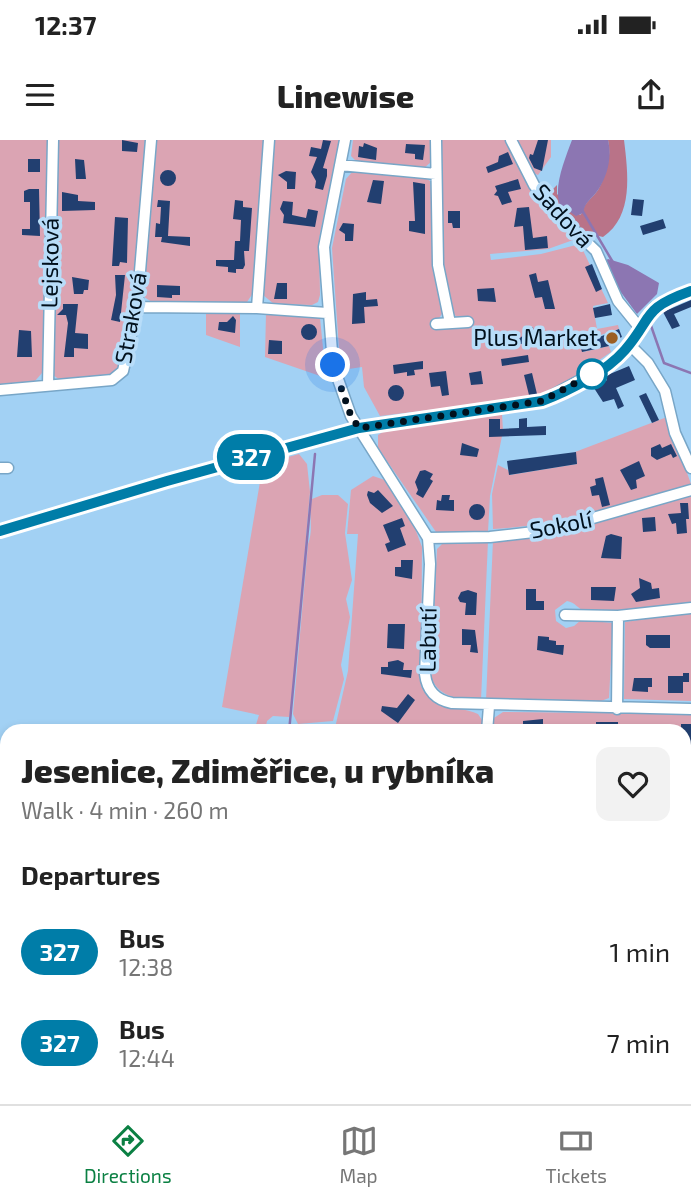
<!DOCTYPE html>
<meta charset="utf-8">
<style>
body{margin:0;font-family:"Exo 2",sans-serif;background:#f2f2f2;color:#222;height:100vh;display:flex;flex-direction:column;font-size:26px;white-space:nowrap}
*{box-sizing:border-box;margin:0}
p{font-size:23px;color:#767676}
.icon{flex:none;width:38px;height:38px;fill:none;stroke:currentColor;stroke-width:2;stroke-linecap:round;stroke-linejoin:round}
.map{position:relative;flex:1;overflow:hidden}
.drawer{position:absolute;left:0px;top:584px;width:691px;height:380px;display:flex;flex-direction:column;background:#fff;border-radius:21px 21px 0 0;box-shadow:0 4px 10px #0003}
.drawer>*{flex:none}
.badge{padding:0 14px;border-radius:23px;font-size:24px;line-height:46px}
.you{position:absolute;width:35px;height:35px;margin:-18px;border:5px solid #fff;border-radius:50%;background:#1a73e8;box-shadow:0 0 0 10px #1a73e833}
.map>.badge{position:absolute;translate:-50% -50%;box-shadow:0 0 0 4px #fff}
h2{padding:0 21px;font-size:26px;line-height:63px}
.round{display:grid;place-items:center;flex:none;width:74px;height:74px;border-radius:14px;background:#f2f2f2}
.summary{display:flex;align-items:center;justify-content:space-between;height:119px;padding:0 21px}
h1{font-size:33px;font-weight:800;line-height:52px}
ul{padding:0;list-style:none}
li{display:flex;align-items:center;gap:21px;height:91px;padding:0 21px}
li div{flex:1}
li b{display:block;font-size:26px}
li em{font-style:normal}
li .badge{min-width:77px;font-weight:700;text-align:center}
.status{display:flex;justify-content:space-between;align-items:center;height:49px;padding:0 35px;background:#fff;direction:ltr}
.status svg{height:19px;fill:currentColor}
header{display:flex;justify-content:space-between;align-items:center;height:91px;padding:0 21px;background:#fff;font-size:32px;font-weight:800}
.menu{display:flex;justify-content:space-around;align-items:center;height:98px;border-top:2px solid #e0e0e0;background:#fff;font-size:19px;color:#767676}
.menu a{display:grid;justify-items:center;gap:4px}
.menu .selected{color:#0b8043}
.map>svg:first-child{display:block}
</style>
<div class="status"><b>12:37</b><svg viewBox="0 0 49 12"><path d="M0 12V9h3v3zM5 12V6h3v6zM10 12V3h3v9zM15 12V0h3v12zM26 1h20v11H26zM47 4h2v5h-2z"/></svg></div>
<header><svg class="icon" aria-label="menu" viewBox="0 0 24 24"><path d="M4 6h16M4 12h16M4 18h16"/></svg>Linewise<svg class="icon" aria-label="share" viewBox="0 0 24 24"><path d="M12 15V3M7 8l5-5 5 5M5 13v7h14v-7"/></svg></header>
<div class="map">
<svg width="691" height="964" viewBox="0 0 691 964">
<rect width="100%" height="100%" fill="#a2d1f4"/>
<path fill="#dba4b3" d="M0,0H48L42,233L35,241L4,244H0Z
M58,0H145L132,160L120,228L112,235L60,240L53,235Z
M155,0H264L253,153L247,162H152L144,157Z
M274,0H339L319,99L320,155L318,162L312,165L274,164L263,155Z
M353,0H431V22L423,29L358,23L351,16Z
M439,0H507L576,99L548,109L490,114L491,120L541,114L580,104L608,163L593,166L597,189L618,185L619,189L579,202L583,212L609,206L611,212L573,238L538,257L380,276L364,247L362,227L342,230L340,223L332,108L346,39L353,31L424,37L430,41L443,172L438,180L459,178L453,174L442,123Z
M515,0H551V17L538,35L527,30Z
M206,172L240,173V207L206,195Z
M266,173L320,178L326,238L265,217Z
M502,274L503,291L490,356L488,392H436L378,308V295L386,290Z
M667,277L691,344C626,366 562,385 493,389L492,354L498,325L508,330L510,335L577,324L575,312Z
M299,314L307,324L310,352L291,569L289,577L273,576L267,581L265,591H254L259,575L222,567L263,324Z
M373,336L385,340L413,383L422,407L421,546C435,572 455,564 478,574L482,580L483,591L305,592L335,588L348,531L358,394H347L351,350Z
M322,355H338L348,364L345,393L352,440L346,459L350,477L341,525L344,539L333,581L298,584L293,574L308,404C314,388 308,376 312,359Z
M691,355V463C659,467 618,478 585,471C578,469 575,462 567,461L555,470L556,481L566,488L574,486L581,480L613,483L609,558L601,561L486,560L493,400L574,389Z
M488,401L481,560C460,558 440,560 431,537L437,409L443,403Z
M691,472V561L624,559L625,482Z
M503,572L691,574V678H684V592H492L494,578Z
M684,687H691V762H684Z
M684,766H691V964H442L443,957H684Z
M252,957H440L439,964H248Z"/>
<path fill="#b97388" d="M608,0H624C628,33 634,76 603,97C575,90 563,79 547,55L557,45V54L580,75L582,73C585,61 592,59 598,50C606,35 612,16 608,0Z"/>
<path fill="#8c76b2" d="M572,0H608C612,17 608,35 598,50C592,59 585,61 583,73L576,76L560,65C553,47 565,19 572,0Z
M608,119L628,125L659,143L657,154L637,174L620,151L605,121Z"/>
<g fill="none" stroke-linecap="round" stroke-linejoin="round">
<path stroke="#8c76b2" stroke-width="2.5" d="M582,70L614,124
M649,180L664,223L691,233
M289,592L315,314
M241,964L243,957"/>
</g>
<path fill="#223f70" d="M122,0L138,3L137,12L122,11Z
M323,0L331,1L323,28L327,29V36L323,50L315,48L316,41L311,32L317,17L309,16L311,7L321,9Z
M538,0H548L542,31L534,28L529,18L530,14L533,15Z
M364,3L377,8L376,20L358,17L359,6L363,7Z
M406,4L425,5L423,20L415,19V14L405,13Z
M508,12L513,24L488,33L486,27L498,22L499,16Z
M28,19H40V32H28Z
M75,19L84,20L86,39H76Z
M160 38a8 8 0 1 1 16 0a8 8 0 1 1-16 0Z
M286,31L296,32L295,49H287V42L278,35Z
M518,39L521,49L508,52L512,62L502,65L498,56L494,55L497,51L495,46Z
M373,40L384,41L381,64L367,62Z
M413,42L425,44V94L409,91V81H415Z
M29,49H39L40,96L22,95V89H30V62H24V51Z
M62,52L78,55V61L95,62V70L62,71Z
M633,59L644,60L642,76L631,75Z
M158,60L170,61L168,96L190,97V106L161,102L162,97H155L156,83L160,84L161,67H157Z
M235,60L243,61V67L252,68L249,111H244L245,125L243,129H236V133L228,132V127L216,126V120H234L235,101H240L241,80L233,79Z
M283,61L293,62L292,75L306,78L308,69L318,71L315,87L283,83L284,75L280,69Z
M529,67L533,98L547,96L548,108L525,110L523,86L514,87L517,68Z
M448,71H460V88H453L452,83H448Z
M115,77L128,78L127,123L120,122L119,126H112Z
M663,79L666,88L643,95L640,86Z
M343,83L354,84L353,101H345V94L339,90Z
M592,124L602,149L596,152L585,127Z
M536,133L538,142L548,140L555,169H545L542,157L535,158L529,135Z
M115,135H125L120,182L111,180L116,155Z
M72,137L89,140L88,150H84L83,154H74Z
M277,143H287V159H274Z
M157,145L180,146V155H172V158L157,157Z
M494,148L496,162L478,161L477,149Z
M366,152V160L377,159L378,166L364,167L365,183L352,184L353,154Z
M691,160V167L674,174L680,186L672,189L663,172Z
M63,164H78L75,193L88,194V209L74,208V217H64L68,183L66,175H57L63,169Z
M610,164L612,175L595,178L593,168Z
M233,176L236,180L235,193L218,190L219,182H227Z
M301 192a8 8 0 1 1 16 0a8 8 0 1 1-16 0Z
M533,187L535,202L521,204L516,201L525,194L524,189Z
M619,189L622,197L608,203L609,206L582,212L580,205Z
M19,190L31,191L32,217H17Z
M269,200L282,201V214H268Z
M528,215L529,222L502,226L501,219Z
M423,221V229L414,230L415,235L407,236V232L394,234L393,225Z
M629,226L635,240L616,248L624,266L618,269L614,259L603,262L594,248L607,240L605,236Z
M446,231L449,255L442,256L440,246L431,247L429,233Z
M481,231L483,244L471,245L469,233Z
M532,233L537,254L529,255L524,235Z
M388 253a8 8 0 1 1 16 0a8 8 0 1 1-16 0Z
M646,253L659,280L652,283L639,256Z
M527,278V287L546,286V295L489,297V279H500V289L519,288V279Z
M462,303L479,309L477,317L460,315Z
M660,304L662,308L671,304L677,316L673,318L671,314L657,320L651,316V308Z
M576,312L577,324L509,335L507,321Z
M639,321L645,336L636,340L637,348L631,350L620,330Z
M425,330L433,334L430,339L433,341L423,358L416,354L418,350L415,342L420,331Z
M603,337L610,365L602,367L599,355L592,356L590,347L596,345L595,339Z
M378,350L393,366L382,373L370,363L367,355L368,351L374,353Z
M442,355H450L449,360H454V371L436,370L437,360L441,361Z
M680,363H688L689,379H686L687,393L677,394L676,383L672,384L668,374L681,373Z
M469 372a8 8 0 1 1 16 0a8 8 0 1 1-16 0Z
M655,377L656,391L643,392L642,378Z
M402,378L405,386L400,388L406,405L388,412L385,404L390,402L383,385Z
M611,394L622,397L621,419L601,418L606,396Z
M401,420H413L412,439L395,436V427H401Z
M639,438L651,443L652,449L659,448L660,458L636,462L631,454L640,448Z
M591,447H616L614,461L591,460Z
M526,449H536V461H544V470H526Z
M468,450L477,453L476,475H465L466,463L460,462L458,458L461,452Z
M388,484H405L404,509L387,508Z
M462,489L475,490L478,513L470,512L471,505H462Z
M646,495H670V508H650L646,505Z
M538,496L549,497V500L556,501V505H564L563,515L537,510Z
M398,520L404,523L403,530H412L411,538L381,534V527H388V522Z
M683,533H689V542H683V553H668V536H683Z
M634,538H652V547H648V552L632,551Z
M408,554L415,560L398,583L381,571L382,566L397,568Z
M543,579V592H523V581Z
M596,582H618V592H596Z
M681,584H691V617L684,616V592H681Z"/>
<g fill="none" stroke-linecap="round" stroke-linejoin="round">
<g stroke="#78a6c7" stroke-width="13">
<path id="minor" d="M345,0L324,107L333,225L351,276L428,398L430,424L425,534C427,551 436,560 452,563L691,569
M436,0L438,125L450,183
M511,0L534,45L554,71L596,111L618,161L639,187
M340,25L436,34
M137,167L257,168L327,173
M257,168L269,0
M436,184L468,182
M629,204L648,223L665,251L675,293L691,328
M48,245L53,0
M0,250L112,240L123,231L137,167L151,0
M0,328H8
M0,391L167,341L359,288L542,261L606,226L624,211L655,167L691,151
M428,398L490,397L551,390L691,350
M565,475L618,476L691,468
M617,569L618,476
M487,592L489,566
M684,683L691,682"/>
</g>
<use href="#minor" stroke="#fff" stroke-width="10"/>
</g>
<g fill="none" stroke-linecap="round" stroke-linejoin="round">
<g stroke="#fff" stroke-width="16">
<path id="line" d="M0,391L167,341L359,288L542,261C569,251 606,232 625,210C654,176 641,169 691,151"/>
</g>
<use href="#line" stroke="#007da8" stroke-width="10"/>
<path stroke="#01101c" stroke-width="7" stroke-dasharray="0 12.6" d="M333,225L351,276L359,288L542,261L592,234"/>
</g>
<circle fill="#9b5e23" stroke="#b8ddf9" stroke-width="2.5" cx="612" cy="198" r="7"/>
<circle fill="#fff" stroke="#007da8" stroke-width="3.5" cx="592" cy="234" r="14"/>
<g text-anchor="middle" stroke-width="7" stroke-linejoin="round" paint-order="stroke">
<g font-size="23" fill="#01101c" stroke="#b8ddf9">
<text transform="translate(563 76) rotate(48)" y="8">Sadová</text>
<text transform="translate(50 123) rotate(-89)" y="8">Lejsková</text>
<text transform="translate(131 178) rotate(-80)" y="8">Straková</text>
<text transform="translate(561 385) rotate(-11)" y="8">Sokolí</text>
<text transform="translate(428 500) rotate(-89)" y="8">Labutí</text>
</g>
<g font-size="23" fill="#01101c" stroke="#b8ddf9" text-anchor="end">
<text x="598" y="206">Plus Market</text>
</g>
</g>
</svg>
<div class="you" style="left:333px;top:225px"></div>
<b class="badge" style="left:251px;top:317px;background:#007da8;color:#fff">327</b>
<section class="drawer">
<div class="summary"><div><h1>Jesenice, Zdiměřice, u rybníka</h1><p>Walk · 4 min · 260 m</p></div><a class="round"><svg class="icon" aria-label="heart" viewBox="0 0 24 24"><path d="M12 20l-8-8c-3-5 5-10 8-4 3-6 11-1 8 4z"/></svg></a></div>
<h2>Departures</h2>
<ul>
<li><span class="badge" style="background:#007da8;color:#fff">327</span><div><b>Bus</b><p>12:38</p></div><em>1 min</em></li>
<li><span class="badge" style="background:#007da8;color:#fff">327</span><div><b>Bus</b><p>12:44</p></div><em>7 min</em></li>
</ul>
</section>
</div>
<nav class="menu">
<a class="selected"><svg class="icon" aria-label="directions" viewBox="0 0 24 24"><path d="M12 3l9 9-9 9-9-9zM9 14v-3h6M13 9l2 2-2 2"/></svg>Directions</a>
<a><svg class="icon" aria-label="map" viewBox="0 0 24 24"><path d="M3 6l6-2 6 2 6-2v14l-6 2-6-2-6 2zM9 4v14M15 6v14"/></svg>Map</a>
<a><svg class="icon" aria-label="tickets" viewBox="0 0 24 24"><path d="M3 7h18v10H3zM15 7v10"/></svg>Tickets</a>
</nav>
